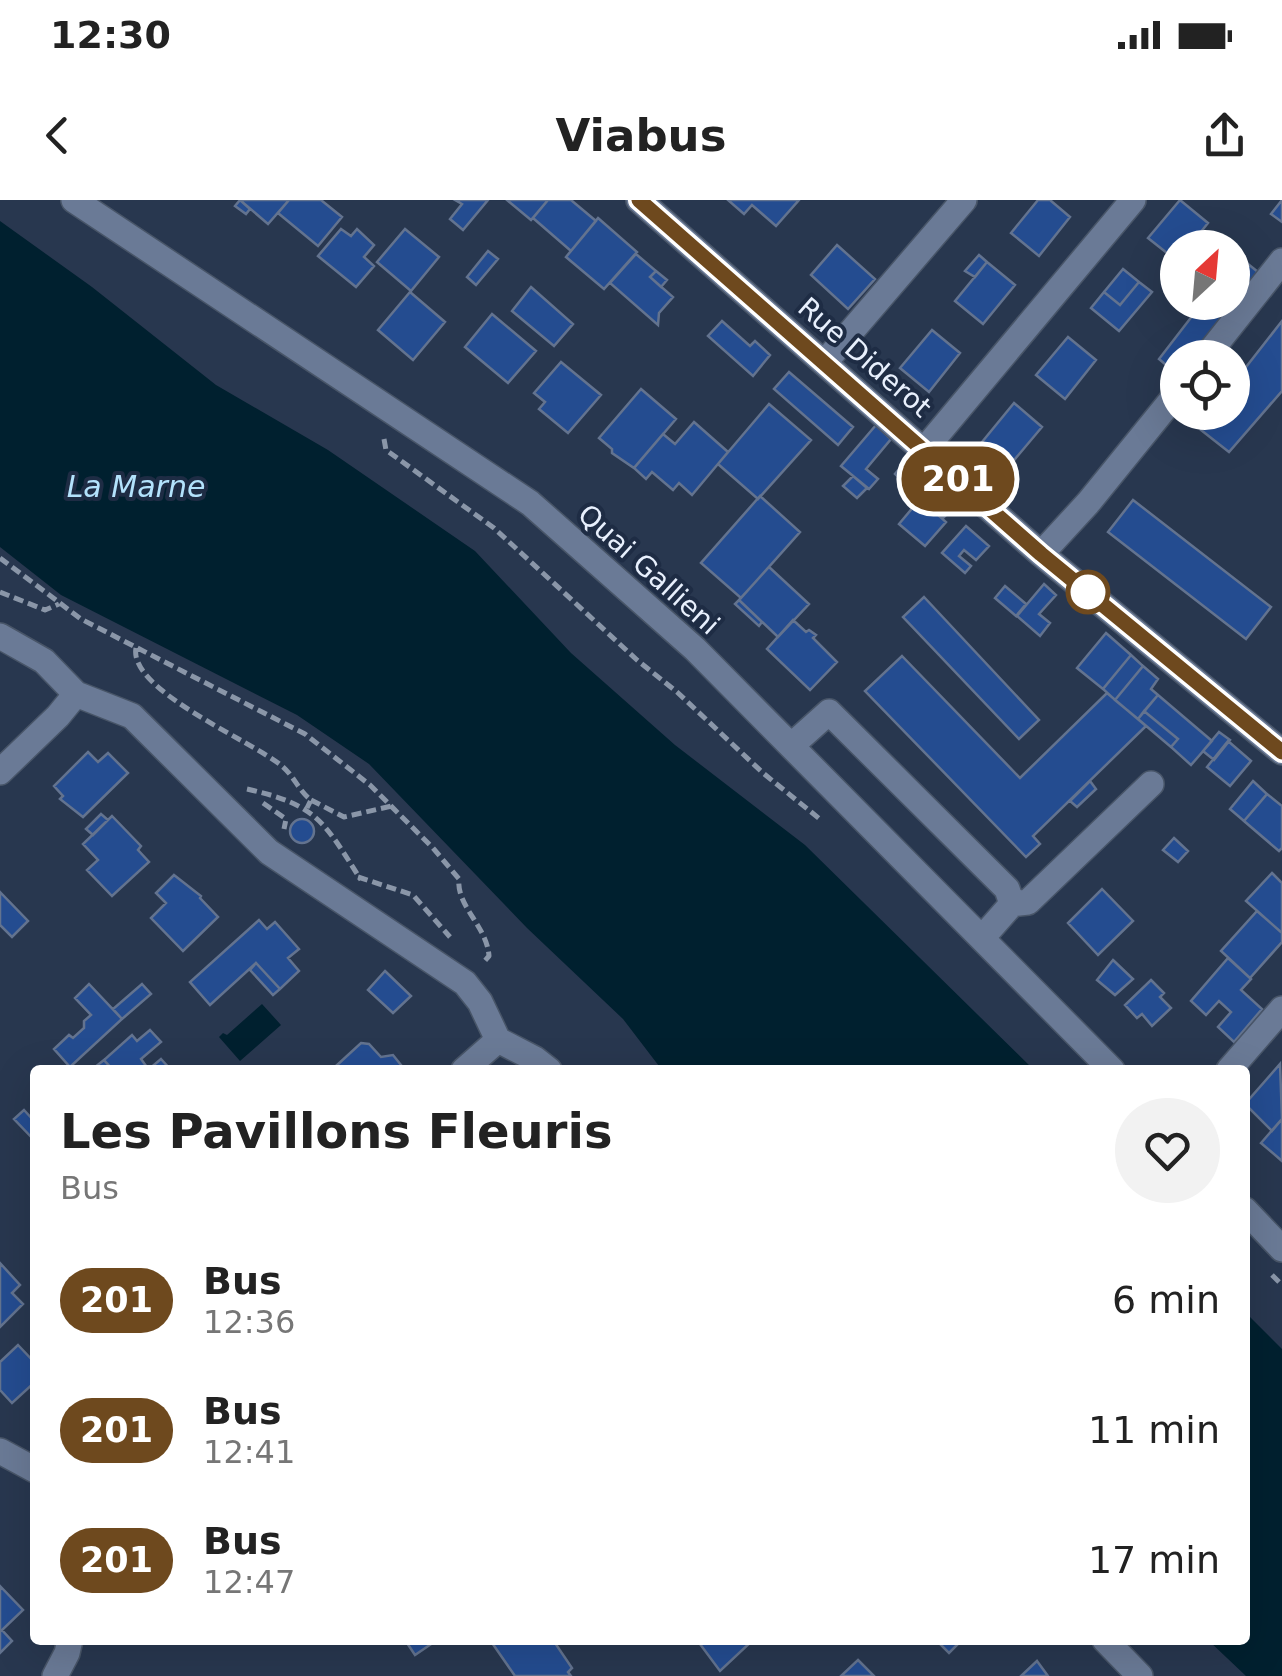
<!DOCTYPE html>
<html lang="fr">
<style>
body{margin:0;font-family:"DejaVu Sans",sans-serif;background:#f2f2f2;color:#222;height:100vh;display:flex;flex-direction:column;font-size:38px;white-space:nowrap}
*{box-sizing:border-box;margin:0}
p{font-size:32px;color:#767676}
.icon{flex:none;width:55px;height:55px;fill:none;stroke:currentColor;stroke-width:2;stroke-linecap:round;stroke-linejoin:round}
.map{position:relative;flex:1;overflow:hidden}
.sheet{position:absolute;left:30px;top:865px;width:1220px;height:580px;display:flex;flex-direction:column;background:#fff;border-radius:10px;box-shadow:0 10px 40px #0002}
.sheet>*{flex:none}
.badge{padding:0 20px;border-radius:32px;font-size:35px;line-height:65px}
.needle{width:65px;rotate:26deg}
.controls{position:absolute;left:1160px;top:30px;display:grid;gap:20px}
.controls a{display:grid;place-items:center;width:90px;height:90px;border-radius:50%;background:#fff;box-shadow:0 10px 40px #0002;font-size:50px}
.map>.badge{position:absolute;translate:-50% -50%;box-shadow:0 0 0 5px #fff}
.round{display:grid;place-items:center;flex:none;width:105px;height:105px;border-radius:52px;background:#f2f2f2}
.overview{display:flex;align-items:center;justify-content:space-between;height:170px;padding:0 30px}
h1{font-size:48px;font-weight:700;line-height:75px}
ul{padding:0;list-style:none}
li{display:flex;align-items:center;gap:30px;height:130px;padding:0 30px}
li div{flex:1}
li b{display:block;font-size:38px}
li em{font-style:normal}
li .badge{min-width:110px;font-weight:700;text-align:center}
.status{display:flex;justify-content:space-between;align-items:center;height:70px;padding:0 50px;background:#fff;direction:ltr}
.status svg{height:28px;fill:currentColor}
header{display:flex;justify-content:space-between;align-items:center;height:130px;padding:0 30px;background:#fff;font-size:45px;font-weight:700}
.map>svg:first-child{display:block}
</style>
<div class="status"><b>12:30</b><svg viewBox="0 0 49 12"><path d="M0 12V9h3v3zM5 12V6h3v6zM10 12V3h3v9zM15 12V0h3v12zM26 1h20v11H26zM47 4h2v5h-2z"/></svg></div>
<header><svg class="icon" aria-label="back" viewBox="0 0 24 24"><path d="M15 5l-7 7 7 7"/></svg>Viabus<svg class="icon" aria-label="share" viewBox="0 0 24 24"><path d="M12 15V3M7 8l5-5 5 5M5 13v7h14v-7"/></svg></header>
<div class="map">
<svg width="1282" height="1476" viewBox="0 0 1282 1476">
<rect width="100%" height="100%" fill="#28374f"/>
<path fill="#00202f" d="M0,21L92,87L216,185L328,250L475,351L571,453L675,545L805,645L1034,870H662L623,819L527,728L369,564L297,515L61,395L0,347Z
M262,804L281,825L240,861L219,837L223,833L227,835Z
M1245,1112L1282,1149V1476H1246L1208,1440H1245Z"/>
<path fill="#244c90" stroke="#63738f" stroke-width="2.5" d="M240,0L250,9L246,14L235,6Z
M240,0H289L268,24Z
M289,0H321L342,17L318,46L278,13Z
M455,0H488L463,30L450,19L462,4Z
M507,0H548L531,20Z
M548,0H571L596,21L571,51L533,18Z
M728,0H799L776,26L752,5L744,14Z
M1038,0H1050L1070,17L1039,56L1011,33Z
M1180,0L1208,23L1188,48H1178L1177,61L1148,38Z
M1282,0V22L1271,14Z
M598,18L637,52L604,89L566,57Z
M341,29L351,36L357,29L374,45L364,57L374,66L356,87L318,56Z
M405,29L439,57L411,91L377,62Z
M837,45L875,79L848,109L811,75Z
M488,51L498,59L476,85L467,77Z
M636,54L656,71L650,77L673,97L659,113L658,125L610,83Z
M979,55L987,62L975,77L965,71Z
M1238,56L1258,72L1192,158H1178V175L1159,159L1203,102H1232V63Z
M987,62L1015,85L983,124L955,101Z
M1123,69L1139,82L1120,105L1104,92Z
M656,71L667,80L661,87L650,77Z
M1139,82L1152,92L1119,131L1091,108L1104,92L1120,105Z
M531,87L573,124L554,146L512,111Z
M410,92L445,122L413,160L378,130Z
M492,114L536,151L508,183L465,147Z
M722,121L750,146L755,141L770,155L753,176L708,136Z
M1282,121V191L1229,252L1201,230L1215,212H1232V185Z
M932,130L960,153L929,192L900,168Z
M1068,137L1096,160L1065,199L1036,175Z
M561,162L601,195L568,233L539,209L545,202L534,193Z
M789,172L853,227L838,245L774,189Z
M641,189L676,219L634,268L612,253V249L599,238Z
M1014,203L1042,227L1010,265L982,242Z
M769,204L811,240L758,299L718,264Z
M694,222L728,252L692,295L679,283L673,290L652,272L646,279L634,268L663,234L675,244Z
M876,225L891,239L866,269L878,279L869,289L841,266Z
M905,262L926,280L915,293L895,274Z
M853,276L867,288L857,298L843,286Z
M925,294L947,314L943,318L920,299Z
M760,296L800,332L741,398L701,363Z
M920,299L946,322L925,346L899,324Z
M1133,300L1271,407L1246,439L1108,332Z
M966,326L989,346L976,360L964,350L959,356L971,366L965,373L942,353Z
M769,367L809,404L778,437L739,400Z
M1044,384L1056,395L1039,414L1050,423L1040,436L1017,416Z
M1005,386L1026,404L1016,416L995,398Z
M924,397L1039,520L1019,539L903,417Z
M739,400L762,422L759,426L735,404Z
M793,420L806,432L809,430L816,435L813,438L837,462L810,490L767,449Z
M1106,433L1131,455L1103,489L1077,468Z
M1131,455L1143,466L1115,500L1103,489Z
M902,456L1020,578L1107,493L1146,526L1033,636L1040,644L1026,657L865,491Z
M1143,466L1158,479L1151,489L1158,495L1138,519L1115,500Z
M1158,495L1212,541L1191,565L1171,547L1178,539L1144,511Z
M1144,511L1178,539L1171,547L1138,519Z
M1219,532L1230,540L1214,560L1203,551Z
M1228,541L1251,561L1230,586L1207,567Z
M88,552L98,562L108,553L128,573L83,617L60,599L63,596L54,586Z
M1090,581L1096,589L1077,607L1070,601Z
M1253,581L1267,594L1244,621L1230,609Z
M1267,594L1282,606V648L1279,651L1244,621Z
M101,614L108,620L93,635L86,629Z
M112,616L141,646L138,650L149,662L112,696L87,670L98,660L83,644Z
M290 631a12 12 0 1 1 24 0a12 12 0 1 1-24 0Z
M1174,638L1188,651L1178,662L1163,650Z
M1272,673L1282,683V733L1246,701Z
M174,675L201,696L200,698L218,717L183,751L151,718L166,703L156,693Z
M1102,689L1133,721L1098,755L1068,723Z
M0,692L28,721L12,737L0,725Z
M1257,711L1282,733V742L1250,778L1221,751Z
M259,720L267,729L275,722L299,749L288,758L299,771L280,789L256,763L210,805L190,782Z
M1228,758L1251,779L1241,790L1262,809L1234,842L1218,827L1231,812L1219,801L1206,815L1191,801Z
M1113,760L1133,779L1115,795L1097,780Z
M256,763L280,789L273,795L250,770Z
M385,771L411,796L393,813L368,790Z
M1151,780L1164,793L1160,797L1171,808L1152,826L1142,814L1137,818L1125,805Z
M89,784L122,819L70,867L54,849L69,835L73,838L84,828V821L91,815L75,798Z
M142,784L151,794L122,819L113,809Z
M150,830L161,842L141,859L149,870H113L104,860L132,835L137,841Z
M361,843L369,844L381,857L393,855L405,870H335L336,866Z
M161,859L171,870H149V869Z
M104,860L113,870H98L95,867Z
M1280,864L1282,919L1272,931L1245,904Z
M24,910L35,922V941L14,919Z
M1282,919V961L1261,943Z
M0,1063L20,1085L12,1093L23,1104L0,1127Z
M18,1145L35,1163V1182L12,1203L0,1190V1162Z
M0,1386L23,1410L2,1430L12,1441L0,1453Z
M405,1440H437L415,1455Z
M490,1440H553L572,1468L568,1472L571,1476H515Z
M697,1440H753L720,1471Z
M936,1440H962L949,1453Z
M858,1460L874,1476H841Z
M1037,1461L1048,1476H1021Z"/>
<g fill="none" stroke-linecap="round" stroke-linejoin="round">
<g stroke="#485568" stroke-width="28">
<path id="minor" d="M74,0L530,303L695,449L1112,870
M639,0L1041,354L1282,552
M1205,158L1282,61
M825,162L964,0
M925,249L1133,0
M1041,354L1088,303L1178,192
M0,436L44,461L76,494L132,516L269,652L465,783L480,802L498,840L535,859L549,870
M791,546L829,512L1007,689L1012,704
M0,572L58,516L76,494
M982,738L1012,704L1028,702L1151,584
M464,870L498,840
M1229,870L1282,809
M1245,1010L1282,1049
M0,1251L35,1270
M1105,1440L1140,1476
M55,1476L67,1453L70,1440"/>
</g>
<path stroke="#8a96a8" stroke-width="5" stroke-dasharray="10 5" stroke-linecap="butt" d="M384,239L386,250L494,328L637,460L677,492L763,573L821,620
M0,358L81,419L305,534L370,585L433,648L459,679C456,706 487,726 489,756L482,764
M0,392L45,410L59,404
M136,448C128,490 252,541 282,566C294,576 298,590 311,600L307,608
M247,589C318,605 324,622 361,680
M311,600L344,617L392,606
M263,603L286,619L284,629
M358,677L413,695L450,737
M1272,1075L1282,1085"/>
<use href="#minor" stroke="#6a7a96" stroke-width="25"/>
</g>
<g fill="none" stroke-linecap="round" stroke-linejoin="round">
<g stroke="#fff" stroke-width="22">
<path id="line" d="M639,0L1041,354L1282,552"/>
</g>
<use href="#line" stroke="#6e491e" stroke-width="15"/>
</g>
<circle fill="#fff" stroke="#6e491e" stroke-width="5" cx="1088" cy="392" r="20"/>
<g text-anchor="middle" stroke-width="8" stroke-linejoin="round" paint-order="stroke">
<g font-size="28" fill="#e8f0fd" stroke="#1e2c44">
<text transform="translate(865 157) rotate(41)" y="10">Rue Diderot</text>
<text transform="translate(649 369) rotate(42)" y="10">Quai Gallieni</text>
</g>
<g font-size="30" font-style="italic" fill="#b3e2fc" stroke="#1e2c44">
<text x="136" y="297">La Marne</text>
</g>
</g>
</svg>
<div class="controls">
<a><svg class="needle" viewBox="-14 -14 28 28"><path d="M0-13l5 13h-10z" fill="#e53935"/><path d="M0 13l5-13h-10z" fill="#767676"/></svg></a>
<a><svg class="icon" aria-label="locate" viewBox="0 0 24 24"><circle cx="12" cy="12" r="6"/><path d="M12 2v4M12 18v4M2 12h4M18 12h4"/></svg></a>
</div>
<b class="badge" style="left:958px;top:279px;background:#6e491e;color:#fff">201</b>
<section class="sheet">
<div class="overview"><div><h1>Les Pavillons Fleuris</h1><p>Bus</p></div><a class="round"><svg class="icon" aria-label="heart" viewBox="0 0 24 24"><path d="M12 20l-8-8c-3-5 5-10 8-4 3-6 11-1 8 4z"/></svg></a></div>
<ul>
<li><span class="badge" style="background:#6e491e;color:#fff">201</span><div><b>Bus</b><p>12:36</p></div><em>6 min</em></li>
<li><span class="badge" style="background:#6e491e;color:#fff">201</span><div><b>Bus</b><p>12:41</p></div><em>11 min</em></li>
<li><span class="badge" style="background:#6e491e;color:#fff">201</span><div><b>Bus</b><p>12:47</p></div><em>17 min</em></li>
</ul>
</section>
</div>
